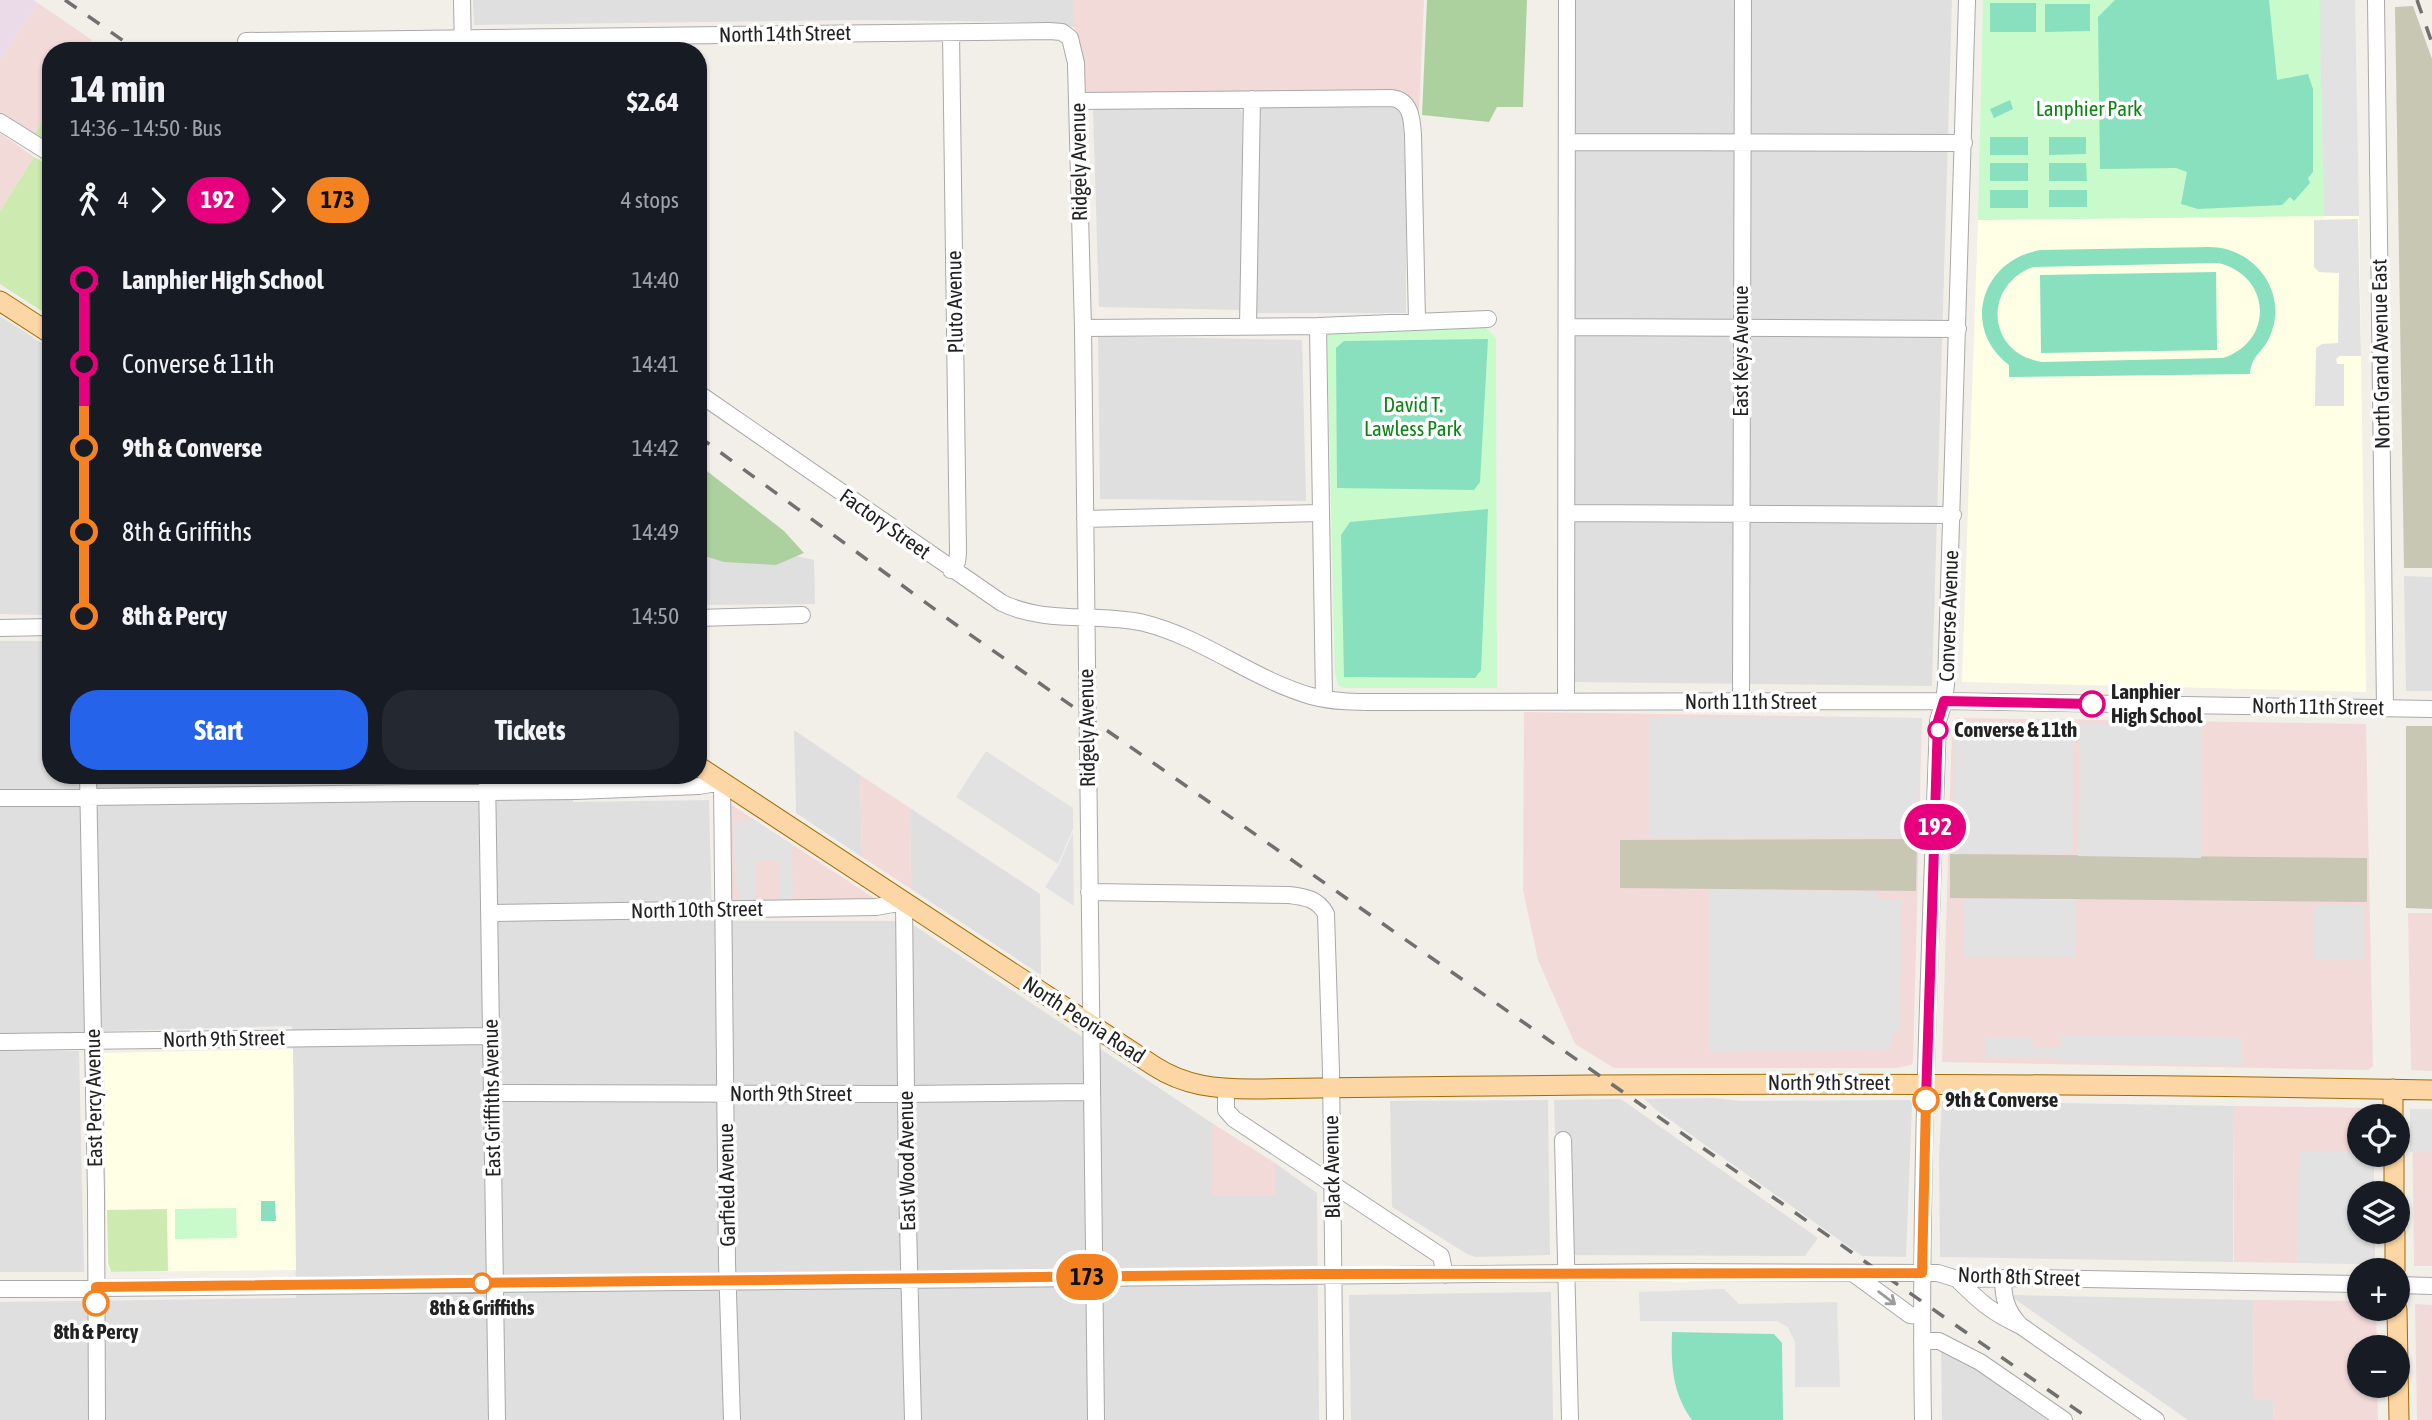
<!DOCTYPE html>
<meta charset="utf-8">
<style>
body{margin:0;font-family:"Asap Condensed",sans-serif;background:#242831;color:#f1f3f6;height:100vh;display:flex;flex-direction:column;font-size:26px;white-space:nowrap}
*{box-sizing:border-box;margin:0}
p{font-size:23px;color:#9ea1a6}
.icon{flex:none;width:38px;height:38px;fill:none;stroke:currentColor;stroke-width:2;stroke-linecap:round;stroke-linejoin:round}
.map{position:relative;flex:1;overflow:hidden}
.drawer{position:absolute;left:42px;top:42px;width:665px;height:742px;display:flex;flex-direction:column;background:#171b24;border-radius:28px;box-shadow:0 2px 5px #0004}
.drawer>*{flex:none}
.badge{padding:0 14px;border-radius:23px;font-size:24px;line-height:46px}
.buttons{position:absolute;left:2347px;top:1104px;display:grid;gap:14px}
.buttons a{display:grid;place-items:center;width:63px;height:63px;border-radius:50%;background:#171b24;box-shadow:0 2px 5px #0004;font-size:35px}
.map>.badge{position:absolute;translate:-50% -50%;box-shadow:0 0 0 4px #fff}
.legs{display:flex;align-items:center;gap:10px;height:77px;padding:0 28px;font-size:23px}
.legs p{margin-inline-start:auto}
.head{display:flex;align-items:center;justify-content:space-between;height:119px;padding:0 28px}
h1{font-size:38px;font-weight:700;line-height:52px}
.action{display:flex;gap:14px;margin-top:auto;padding:14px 28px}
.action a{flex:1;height:80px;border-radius:28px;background:#2563eb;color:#fff;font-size:28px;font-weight:700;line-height:80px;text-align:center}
.action a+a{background:#242831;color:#f1f3f6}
ul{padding:0 28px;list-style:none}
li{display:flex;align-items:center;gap:24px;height:84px;font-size:26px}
li i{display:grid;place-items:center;width:10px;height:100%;margin:0 9px;background:currentColor}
li i::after{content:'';width:18px;height:18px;margin:-9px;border:5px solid;border-radius:50%;background:#171b24}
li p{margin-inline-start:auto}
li:first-child i{background:linear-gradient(#0000 50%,currentColor 0)}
li:last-child i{background:linear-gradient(currentColor 50%,#0000 0)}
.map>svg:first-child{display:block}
</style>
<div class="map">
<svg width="2432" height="1420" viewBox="0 0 2432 1420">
<rect width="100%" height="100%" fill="#f2efe9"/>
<path fill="#e0dfdf" d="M473,0H1074V27L1039,22L863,20L474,25Z
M1571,0H1952L1932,686L1572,682Z
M1258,104H1394L1398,106L1403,119L1406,186V313H1252Z
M1232,105L1242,111L1243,310L1099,307L1093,108Z
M0,316L51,349V618L42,615L0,614Z
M1098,336L1302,340L1306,501L1100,499Z
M698,534L814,560L815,604L698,605Z
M2404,576L2432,577V691H2406Z
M0,641H51V775H572L573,802L709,800L712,921H892L912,924L1212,1123L1213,1196H1275V1163L1317,1193L1319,1420H0V1302L296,1298L292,1026L77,1032L51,1036L0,1037Z
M794,730L860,775L862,857L796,813Z
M910,808L1040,894L1041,975L911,889Z
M0,1050L79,1051L84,1272H0Z
M1714,1098L1740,1101L1910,1100L1912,1104L1906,1257L1862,1256L1656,1110L1645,1099Z
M1621,1099L1818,1238L1805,1256L1572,1255L1568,1141L1555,1133L1554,1100Z
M1548,1100L1550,1255L1475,1257L1467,1254L1392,1207L1390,1101Z
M1942,1101L2233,1106V1262L1940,1257L1939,1158Z
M1551,1292L1553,1420H1351L1349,1295Z
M2012,1295L2253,1300L2254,1400H2273L2274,1420H2188L2012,1297Z
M1941,1345L2057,1420H1942Z"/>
<path fill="#f2dad9" d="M1074,0H1424L1419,112L1410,98L1391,90L1083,94L1077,32L1074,27Z
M38,3L92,40L86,51H51V107L32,138L0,116V60Z
M0,133L34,157L0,211Z
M1524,712L1922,718L1913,1062L1911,1065L1896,1068H1614L1575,1044L1538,960L1523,890Z
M1956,718L2366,724L2373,1066L2368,1070L1942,1062L1952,726Z
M572,775H675L616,785L572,782Z
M860,775L910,808L911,889L862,857Z
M729,803L874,898L873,901L729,903Z
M2408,913H2432V1071L2411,1070Z
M2233,1106L2373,1108V1116H2359V1155H2374V1193L2359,1194V1232H2375V1264L2234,1262Z
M2412,1109H2432V1266H2414Z
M1212,1123L1275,1163V1196H1212Z
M2253,1300L2359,1301V1309H2376L2377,1347L2359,1348V1386H2377L2378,1420H2274L2273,1400H2254Z
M2415,1304L2432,1305V1420H2417Z"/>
<path fill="#ebdbe8" d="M0,0H33L38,3L0,60Z"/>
<path fill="#ffffe5" d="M2279,215L2359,216L2366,692L1962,682L1978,220Z
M293,1049L296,1270L110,1272L107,1263L104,1053Z"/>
<path fill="#c7c7b4" d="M2413,6L2432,59V568H2404L2395,7Z
M2406,726H2432V909L2406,908Z
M1917,839L1916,891L1620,888V840Z
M1950,854L2367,858V902L1950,898Z"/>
<path fill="#cdebb0" d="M51,107V149L32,138Z
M34,157L51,167V317L0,284V211Z
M167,1209L168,1271L111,1272L108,1263L107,1210Z"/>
<path fill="#add19e" d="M1427,0H1527L1523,107H1497L1489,122L1422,115Z
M698,464L784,531L804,553L776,565L724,562L698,554Z"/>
<path fill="#c8facc" d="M1983,0H2319L2324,216L1978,220Z
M1485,327L1496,338L1497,688H1344L1338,685L1335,673L1327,334Z
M236,1208L237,1238L175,1239V1209Z"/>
<path fill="#88e0be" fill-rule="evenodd" d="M2115,0H2269L2277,80L2308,74L2313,89V172L2308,178L2310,183L2294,201L2290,197L2282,205L2198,209L2181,204L2187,172L2176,168L2100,169L2098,17Z
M1990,3H2036V32H1990Z
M2045,4H2090V31L2045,32Z
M2010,100L2013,109L1994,118L1990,109Z
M1990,137H2028V155H1990Z
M2049,137H2086V154L2049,155Z
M1990,163H2028V181H1990Z
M2049,163H2086L2087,181H2049Z
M1990,190H2028V208H1990Z
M2049,190H2087V207H2049Z
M2209,247C2255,247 2289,293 2270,336C2263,353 2251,355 2250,374L2009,377V365C1960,328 1982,259 2041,250ZM2218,263C2271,275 2275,341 2223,358L2042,362C1987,354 1982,286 2033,267Z
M2216,272L2217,350L2041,353L2040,275Z
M1488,339L1480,482L1474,490L1337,488L1336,348L1344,341Z
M1488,509L1481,670L1475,678L1344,677L1341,535L1350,522Z
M261,1201H275L276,1221H261Z
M1672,1332L1774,1334L1782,1343L1783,1420H1692C1672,1392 1671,1365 1672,1332Z"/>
<path fill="#e2e2e2" d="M2319,0H2355L2359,216H2324Z
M2358,219L2361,356H2340L2336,359L2337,364H2344V406H2315L2316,348L2322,344L2338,343L2339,273L2319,272L2314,267V220Z
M1649,717L1921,718L1917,838H1649Z
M1956,722L2074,724L2073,853H1952Z
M2080,723L2202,726L2201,858L2078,856Z
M986,751L1073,808V829L1058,864L956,797Z
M755,820L792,845L793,900L780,901V862L755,861V901H741L735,879L734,823Z
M1073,832L1074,906L1045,887L1059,865Z
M1710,890L1874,891L1879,900H1901L1900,1028L1891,1034L1890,1050L1710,1051Z
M1963,899H2075V957H1963Z
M2314,906H2363V959H2314Z
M2061,1035L2242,1037V1065L2070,1062L2057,1058H1986V1038H2033V1047L2058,1048L2061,1044Z
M2432,1109V1152H2410V1109Z
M2299,1152H2359V1155H2373L2374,1193L2359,1194V1232H2374L2375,1264L2297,1263Z
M1724,1289L1739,1304L1837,1302L1840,1387H1795V1342L1788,1327L1777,1321H1640L1639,1292Z"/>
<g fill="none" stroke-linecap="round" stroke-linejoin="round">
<g stroke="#a9a9a9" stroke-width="18">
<path id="minor" d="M462,0L463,51
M2376,0L2385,708
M951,33L958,553L957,562L951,570
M246,41L1049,31L1062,32L1070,38L1076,63L1083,328L1096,1420
M1078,101L1391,98C1411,100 1412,119 1413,135L1417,321
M0,122L51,154
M1568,142L1964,143
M1248,326L1252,99
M1318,326L1324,698
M1567,327L1958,329
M1083,328L1318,326L1488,319
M698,393L1002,603C1048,625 1096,612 1144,623C1204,638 1252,679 1311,696C1337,703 1364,702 1391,702L1944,701L2432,709
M1567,513L1953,515
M1085,519L1320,513
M698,618L802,615
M0,628L51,627
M1566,702L1567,0
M1741,702L1743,0
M88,775L96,1193L97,1420
M487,775L497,1420
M0,798L576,791L699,786L722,782L727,1262L732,1420
M1089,892L1289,895C1306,897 1318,899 1326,914L1331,1071L1335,1420
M490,913L876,907L904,902L907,1185L913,1420
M0,1042L491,1036
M1226,1089V1110L1234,1119L1441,1256L1445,1275
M491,1093L906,1094L1091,1092
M1563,1140L1570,1420
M1854,1274L1910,1315L1922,1316
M2003,1278C2003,1297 2006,1310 2019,1324
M1957,1279C1980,1302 1991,1312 2021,1326L2156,1420
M2398,1285L2432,1286
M0,1289L1678,1272L1938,1273L1957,1279L2029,1278L2359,1284
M1922,1341H1939L1980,1362L2064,1420
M1923,1420C1919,1187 1930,954 1938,721L1944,701L1946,685L1967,0"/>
</g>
<g stroke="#a06b00" stroke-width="21">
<path id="major" d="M0,301L51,334
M698,766L1154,1066C1185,1086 1216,1089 1252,1089C1645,1083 2038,1082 2432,1090
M2393,1089V1116
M2394,1155V1194
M2395,1232V1270
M2397,1309L2399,1420"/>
</g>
<use href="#minor" stroke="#fff" stroke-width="16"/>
<use href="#major" stroke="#fcd6a4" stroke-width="19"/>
<path stroke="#707070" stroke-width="3.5" stroke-dasharray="14 14" stroke-linecap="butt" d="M65,0L138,51
M2417,0L2432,43
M698,436L955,624L2091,1420"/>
</g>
<defs><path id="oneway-shaft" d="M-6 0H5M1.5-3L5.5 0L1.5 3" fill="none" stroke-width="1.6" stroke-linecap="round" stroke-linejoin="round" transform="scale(1.75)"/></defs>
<use stroke="#9c9c9c" href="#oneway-shaft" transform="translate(1887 1298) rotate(37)"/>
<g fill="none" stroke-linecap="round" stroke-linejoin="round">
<g stroke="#fff" stroke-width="16">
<path id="line-1" d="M1926,1100L1938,721L1944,701L2092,704"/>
</g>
<g stroke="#fff" stroke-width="16">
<path id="line-2" d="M96,1303V1287L1316,1274L1922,1273L1926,1100"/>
</g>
<use href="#line-1" stroke="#e6007e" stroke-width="10"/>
<use href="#line-2" stroke="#f58220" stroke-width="10"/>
</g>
<g fill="#fff" stroke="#e6007e" stroke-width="3.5">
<circle cx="2092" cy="704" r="12"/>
<circle cx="1938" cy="730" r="9"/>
</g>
<g fill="#fff" stroke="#f58220" stroke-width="3.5">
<circle cx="1926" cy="1100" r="12"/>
<circle cx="482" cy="1283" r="9"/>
<circle cx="96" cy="1303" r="12"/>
</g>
<g text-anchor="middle" stroke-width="7" stroke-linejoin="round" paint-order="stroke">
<g font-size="21" fill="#222" stroke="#fff">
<text transform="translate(785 34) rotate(-1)" y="7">North 14th Street</text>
<text transform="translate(1079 162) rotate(-91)" y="7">Ridgely Avenue</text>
<text transform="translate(955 302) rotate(-91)" y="7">Pluto Avenue</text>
<text transform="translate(1741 351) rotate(-90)" y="7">East Keys Avenue</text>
<text transform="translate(2381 354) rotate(-91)" y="7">North Grand Avenue East</text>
<text transform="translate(885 524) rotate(35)" y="7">Factory Street</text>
<text transform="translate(1949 616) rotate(-88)" y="7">Converse Avenue</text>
<text x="1751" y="709">North 11th Street</text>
<text transform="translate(2318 707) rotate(1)" y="7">North 11th Street</text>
<text transform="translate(1087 728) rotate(-91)" y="7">Ridgely Avenue</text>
<text transform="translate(697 910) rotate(-1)" y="7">North 10th Street</text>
<text transform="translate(1084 1020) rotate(33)" y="7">North Peoria Road</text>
<text transform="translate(224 1039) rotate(-1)" y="7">North 9th Street</text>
<text x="1829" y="1090">North 9th Street</text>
<text x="791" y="1101">North 9th Street</text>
<text transform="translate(94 1098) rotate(-91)" y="7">East Percy Avenue</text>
<text transform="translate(492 1098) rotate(-91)" y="7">East Griffiths Avenue</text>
<text transform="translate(907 1161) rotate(-91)" y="7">East Wood Avenue</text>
<text transform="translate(1332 1167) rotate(-91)" y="7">Black Avenue</text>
<text transform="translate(727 1185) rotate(-91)" y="7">Garfield Avenue</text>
<text transform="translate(2019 1277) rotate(2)" y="7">North 8th Street</text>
</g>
<g font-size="21" fill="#0c8416" stroke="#fff">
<text x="2089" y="116">Lanphier Park</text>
<text x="1413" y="412">David T.<tspan x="1413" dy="24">Lawless Park</tspan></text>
</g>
<g font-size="21" font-weight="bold" fill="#222" stroke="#fff" text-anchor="start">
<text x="2111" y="699">Lanphier<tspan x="2111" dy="24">High School</tspan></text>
<text x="1954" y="737">Converse &amp; 11th</text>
<text x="1945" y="1107">9th &amp; Converse</text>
<text x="482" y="1315" text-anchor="middle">8th &amp; Griffiths</text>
<text x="96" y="1339" text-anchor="middle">8th &amp; Percy</text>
</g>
</g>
</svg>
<div class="buttons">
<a><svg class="icon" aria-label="locate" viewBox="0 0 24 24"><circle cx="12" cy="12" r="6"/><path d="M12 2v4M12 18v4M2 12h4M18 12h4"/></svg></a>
<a><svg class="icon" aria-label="layers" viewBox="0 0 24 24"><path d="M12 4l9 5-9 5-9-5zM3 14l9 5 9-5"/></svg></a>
<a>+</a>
<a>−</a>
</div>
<b class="badge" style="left:1935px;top:827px;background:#e6007e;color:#fff">192</b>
<b class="badge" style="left:1087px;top:1277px;background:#f58220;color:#111">173</b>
<section class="drawer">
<div class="head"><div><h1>14 min</h1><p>14:36 – 14:50 · Bus</p></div><b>$2.64</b></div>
<div class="legs"><svg class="icon" aria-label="walk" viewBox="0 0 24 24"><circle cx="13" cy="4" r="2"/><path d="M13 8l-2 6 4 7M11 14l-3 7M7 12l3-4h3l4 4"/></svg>4<svg class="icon" aria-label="forward" viewBox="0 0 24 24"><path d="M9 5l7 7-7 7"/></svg><b class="badge" style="background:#e6007e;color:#fff">192</b><svg class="icon" aria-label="forward" viewBox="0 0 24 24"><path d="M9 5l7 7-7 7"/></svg><b class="badge" style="background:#f58220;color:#111">173</b><p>4 stops</p></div>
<ul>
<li><i style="color:#e6007e"></i><b>Lanphier High School</b><p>14:40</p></li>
<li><i style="color:#e6007e"></i><span>Converse &amp; 11th</span><p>14:41</p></li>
<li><i style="color:#f58220"></i><b>9th &amp; Converse</b><p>14:42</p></li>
<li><i style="color:#f58220"></i><span>8th &amp; Griffiths</span><p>14:49</p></li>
<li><i style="color:#f58220"></i><b>8th &amp; Percy</b><p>14:50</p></li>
</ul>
<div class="action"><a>Start</a><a>Tickets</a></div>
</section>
</div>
